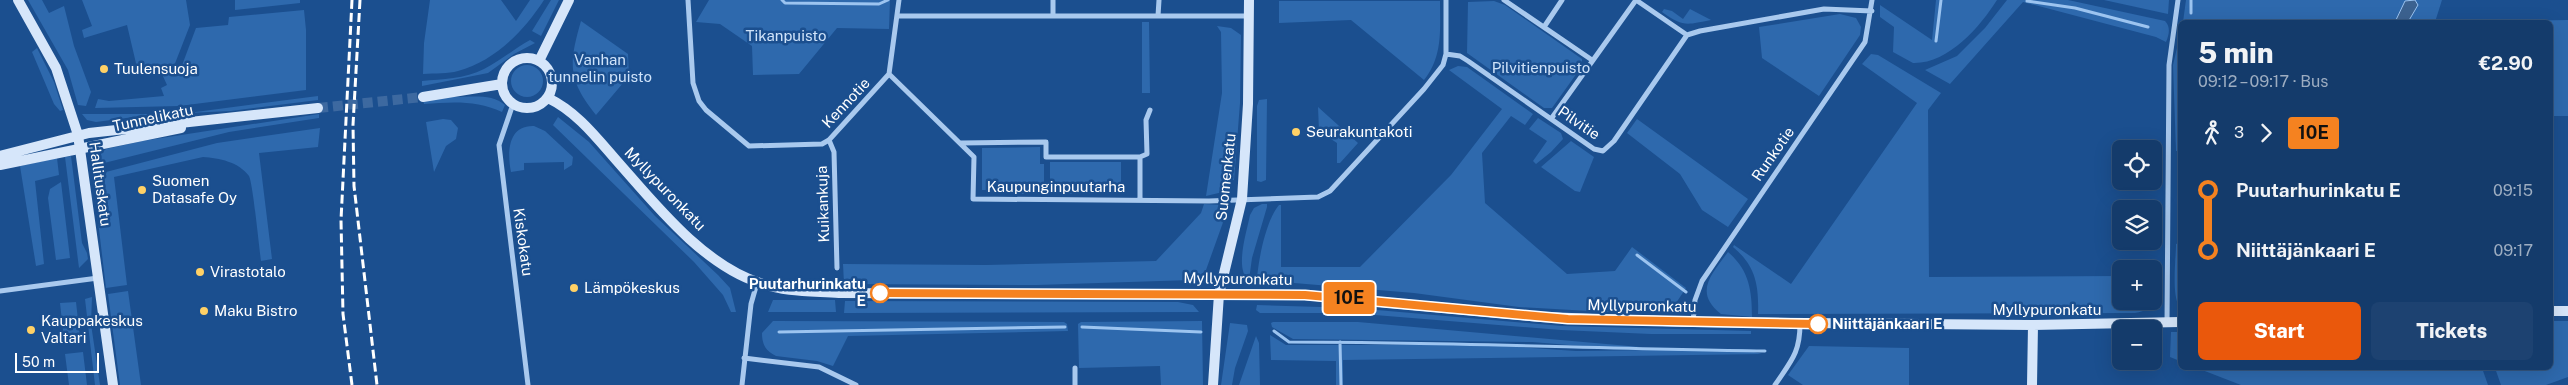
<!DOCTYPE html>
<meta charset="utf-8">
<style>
body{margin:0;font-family:"Public Sans",sans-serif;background:#1d4271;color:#f1f3f6;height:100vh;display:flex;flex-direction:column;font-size:19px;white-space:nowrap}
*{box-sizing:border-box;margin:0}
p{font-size:16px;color:#9dadc1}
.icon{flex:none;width:28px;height:28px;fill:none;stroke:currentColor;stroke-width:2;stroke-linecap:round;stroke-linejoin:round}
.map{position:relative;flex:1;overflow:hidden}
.side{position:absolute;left:2178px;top:20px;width:375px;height:350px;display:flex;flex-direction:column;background:#143b6b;border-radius:8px;box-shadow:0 5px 20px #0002,0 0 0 1px #33557e}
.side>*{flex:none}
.badge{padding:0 10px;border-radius:4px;font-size:18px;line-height:32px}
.fabs{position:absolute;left:2112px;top:140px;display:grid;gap:10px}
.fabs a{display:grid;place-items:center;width:50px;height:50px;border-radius:8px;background:#143b6b;box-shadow:0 5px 20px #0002,0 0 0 1px #33557e;font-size:25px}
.scale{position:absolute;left:15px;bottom:12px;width:84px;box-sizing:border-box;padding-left:5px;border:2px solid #fff;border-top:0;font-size:14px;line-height:18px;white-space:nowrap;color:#fff;-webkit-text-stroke:4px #1b4f8f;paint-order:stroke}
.map>.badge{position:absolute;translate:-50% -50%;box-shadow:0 0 0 2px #fff}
.legs{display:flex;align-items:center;gap:8px;height:55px;padding:0 20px;font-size:16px}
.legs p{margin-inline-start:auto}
.head{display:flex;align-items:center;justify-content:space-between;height:85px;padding:0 20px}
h1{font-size:28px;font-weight:800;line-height:38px}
.cta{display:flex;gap:10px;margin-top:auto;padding:10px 20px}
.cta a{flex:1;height:58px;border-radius:8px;background:#ea580c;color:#fff;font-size:20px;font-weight:800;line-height:58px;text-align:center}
.cta a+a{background:#1d4271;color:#f1f3f6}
ul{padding:0 20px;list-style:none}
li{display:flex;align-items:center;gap:18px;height:60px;font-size:19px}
li i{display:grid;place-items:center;width:8px;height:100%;margin:0 6px;background:currentColor}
li i::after{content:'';width:12px;height:12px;margin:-6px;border:4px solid;border-radius:50%;background:#143b6b}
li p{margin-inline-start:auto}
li:first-child i{background:linear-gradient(#0000 50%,currentColor 0)}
li:last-child i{background:linear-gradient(currentColor 50%,#0000 0)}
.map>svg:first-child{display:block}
</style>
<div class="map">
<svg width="2568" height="385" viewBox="0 0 2568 385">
<rect width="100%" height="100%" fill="#1b4f8f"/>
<path fill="#2e69ad" d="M28,0H42L49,13L64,6L74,46L91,92L86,106L78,105L68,70Z
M82,0H186L190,25L174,66L168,67L169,70L181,68L196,28L228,25L229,17L304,10L306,30V90L179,106L95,108L98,99L109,101L164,96L161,88L167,85L161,72L139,76L127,25L84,38L82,30L92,26Z
M235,0H300V3L235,10Z
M430,0H501L516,21L530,0H544C524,31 495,61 458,71C448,74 435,73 423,74L424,43Z
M551,0H559L541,36L532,31Z
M709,0H890L889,29L837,28L799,74L753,75L752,46L720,24L696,22Z
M1936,0H1997C1980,27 1948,64 1913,63L1893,52L1894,27L1880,17V5L1932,40Z
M2007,0H2068L2165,21C2171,27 2169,35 2166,42L2156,37L2023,2L1950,84L1925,70L1957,56L1985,28Z
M2104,0H2169L2168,14Z
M2186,0H2442L2435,22H2183Z
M1279,1H1440C1440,30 1443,56 1424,80L1351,20L1279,23Z
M1494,1L1505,5L1582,59V66L1552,108H1544L1467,53L1468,2Z
M1664,9L1672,11L1683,19L1690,9L1711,20C1686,25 1683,27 1662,12Z
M1840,14L1856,18L1861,27L1860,35L1819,96L1762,58L1759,27Z
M2568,20V116H2550V22H2469Z
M581,21L628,54L629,76L596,115C567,79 569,63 581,21Z
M1142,22H1149L1150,93H1142Z
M1217,26L1231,28L1241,35L1240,103L1234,180H1230L1227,191L1206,196L1222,93L1221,32Z
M2180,35V151H2176L2173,65Z
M530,40L535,43L514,54L488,73L422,86V81C442,79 465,79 484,69C500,61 514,49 530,40Z
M37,48L54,82L63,110L60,111L54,104L32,52Z
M1871,54L1878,55L1941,93L1928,110L1929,277L2121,276V301H2154V276H2158C2158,298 2160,308 2135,313L1758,314C1759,286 1756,266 1733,247L1734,245L1791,284L1917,103L1862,64Z
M511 81a16 16 0 1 1 32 0a16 16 0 1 1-32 0Z
M1458,66L1467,67L1533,114L1525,125L1511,116L1482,153L1485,203L1567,274L1615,271L1632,247L1686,288L1674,306L1664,310L1634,309L1607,312L1519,307L1414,293L1257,280C1258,261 1266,220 1279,205H1281V267H1360L1451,175L1502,109L1449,70Z
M318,96V100L231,111L188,113Z
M446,97C465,98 491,92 505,105L502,112C477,100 451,102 424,104L423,100Z
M1267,99L1266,180L1261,182L1257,181V106L1259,100Z
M1318,107L1358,143L1340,163H1337V143L1319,131Z
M82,114H149V115L96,122L87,120Z
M319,114V118L229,132L104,163L106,172L217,143L320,128L318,147L259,153L272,259L261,261C259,247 253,184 249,176C239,162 219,158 203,157L114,177L127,285L106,288L93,179L94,166L99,155L106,149L142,141Z
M558,117L589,142L655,216L718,275L730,288L736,312H731L723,295L694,262L553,125Z
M1538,118L1561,133L1563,139L1551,152L1536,164L1533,161L1547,141L1529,129Z
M443,119L451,120L458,128L456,139L446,146L434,172L426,122Z
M1637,119L1748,199L1728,227L1702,210L1680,174L1627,133Z
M534,126L545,131L573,157L572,165L564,170V162L524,163V170L511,172C507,152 508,125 534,126Z
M1571,141L1594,157L1580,192L1575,191L1541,167Z
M1040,147V164H1044V194H1004V190H982V148Z
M71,156L82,243L87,253L88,259L79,268L65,157Z
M57,158L59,175L35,181L44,264L36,266L20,166Z
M1050,162H1121V193L1050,194Z
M61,182L70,258L56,260L48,198L50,189Z
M1204,204L1222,205L1226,210V214L1206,270L1200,276L1191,280L1037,285L844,284L843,264L986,265L1156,261L1201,213Z
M1262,204H1267V207L1252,258L1249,280C1234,270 1247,231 1250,215L1254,208Z
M2180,243V308C2171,295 2176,260 2176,244Z
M1728,252C1749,270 1752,290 1752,317L1721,314C1693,292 1712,274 1728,252Z
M128,291L141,385H120L108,294Z
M92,297L91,324L100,385H95L85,299Z
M773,300H835L836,312H768Z
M845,301L1178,302L1193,305L1199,312L844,313Z
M76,302L80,338L64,340L60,303Z
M1257,305L1354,308L1562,326L1751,331V334H1651L1561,330L1350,313H1260L1256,310Z
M773,321L1064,322L1067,324L1068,331L848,336L833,366L817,361L776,356C766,351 762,345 762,333Z
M1202,321L1203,385H1161L1160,366L1079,368L1078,324L1081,322Z
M2550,321H2568V377L2546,385H2501L2495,368H2550Z
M1273,322H1358L1640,347L1606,348L1532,342L1293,339L1272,327L1271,323Z
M1230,323L1247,325L1248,331L1235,368L1232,385H1221Z
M2171,332H2180V361L2170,357Z
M1270,335L1286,345H1488L1576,351L1742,349L1762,354L1343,360V385H1336V361L1271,360Z
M1256,336L1259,343L1260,385H1239Z
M1809,346L1909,348V385H1803L1788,375Z
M83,352L87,385H69L65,354Z
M2197,368H2482L2488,385H2241Z"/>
<path fill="#3c6290" stroke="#9cc4f0" d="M2415,0L2418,5L2408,22H2395L2405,1Z"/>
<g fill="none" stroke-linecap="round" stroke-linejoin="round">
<path stroke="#9cc4f0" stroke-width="3" d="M782,0L785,3L879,4L888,0
M2027,1L2075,8L2148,27
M2191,13V0
M1936,41L1941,0
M1637,255L1686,292
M1082,327L1201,332
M1274,331L1289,342C1448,342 1606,349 1765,351
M779,332L1065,327
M1340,342L1341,385"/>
<path stroke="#3d69a0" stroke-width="10" stroke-dasharray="10 5" stroke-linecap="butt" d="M318,108L423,97"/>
<path stroke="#a9c9ee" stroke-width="5" d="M688,0L693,83L699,101L706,110L749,146L822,144L829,140L889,74L899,0
M1053,0V16
M1504,0L1592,60
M1636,0L1687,35L1700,31L1824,9L1872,11
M898,16H1249
M1158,16L1159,0
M1544,27L1562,0
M1446,54L1460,56L1468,61L1594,149L1603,151L1614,141L1687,35
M889,74L974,157L973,199L1209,201L1318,197L1330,191L1424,89L1443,65L1446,54V0
M513,104L499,145L528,385
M1551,119L1636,0
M829,140L834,152L837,268
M961,143L1046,142V157H1140V200
M1140,157L1147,154L1146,120L1150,110
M0,291L98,278
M1693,322L1695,300L1702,281L1865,42L1872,0
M2167,323L2169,65L2178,0
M744,358L819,367L856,385
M1075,368V385
M742,385L751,304L757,283
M1775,385C1791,361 1800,353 1800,324"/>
<path stroke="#d6e6fa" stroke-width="10" d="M18,0L56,68L78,135L113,385
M502 83a25 25 0 1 1 50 0a25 25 0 1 1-50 0Z
M539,61L569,0
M423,97L502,84
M548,98C577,112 596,137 617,161C655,204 703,265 760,283C785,292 812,291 839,293L1305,295L1541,317L1693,322L2033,325L2180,322
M0,156L89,133L318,108
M0,165L181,128
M2550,311H2568
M1213,385L1219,294L1242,199L1248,104L1249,0
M2032,385L2033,325"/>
<path stroke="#fff" stroke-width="3" stroke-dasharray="9 4" stroke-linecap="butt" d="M360,0L353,125L354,186L377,385
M352,385L343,314L341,220L352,0"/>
</g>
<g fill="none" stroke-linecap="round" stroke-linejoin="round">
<g stroke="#fff" stroke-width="11">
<path id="line-1" d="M880,293L1305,295L1568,319L1818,324"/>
</g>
<use href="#line-1" stroke="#f58220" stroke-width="8"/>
</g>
<g fill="#ffd166" stroke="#1b4f8f" stroke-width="2">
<circle cx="104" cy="69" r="5"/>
<circle cx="1296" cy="132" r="5"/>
<circle cx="142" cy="190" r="5"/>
<circle cx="200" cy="272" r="5"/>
<circle cx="574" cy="288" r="5"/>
<circle cx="204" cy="311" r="5"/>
<circle cx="31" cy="330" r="5"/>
</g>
<g fill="#fff" stroke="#f58220" stroke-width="2.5">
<circle cx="880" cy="293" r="9"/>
<circle cx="1818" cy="324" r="9"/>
</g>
<g text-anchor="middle" stroke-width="5" stroke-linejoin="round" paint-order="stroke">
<g font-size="15" fill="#cfe3fa" stroke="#1b4f8f">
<text x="786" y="41">Tikanpuisto</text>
<text x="600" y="65">Vanhan<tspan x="600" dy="17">tunnelin puisto</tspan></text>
<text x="1541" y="73">Pilvitienpuisto</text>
</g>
<g font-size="15" fill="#fff" stroke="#1b4f8f" text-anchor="start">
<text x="114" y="74">Tuulensuoja</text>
<text x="1306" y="137">Seurakuntakoti</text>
<text x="152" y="186">Suomen<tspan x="152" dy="17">Datasafe Oy</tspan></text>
<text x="210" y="277">Virastotalo</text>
<text x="584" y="293">Lämpökeskus</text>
<text x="214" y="316">Maku Bistro</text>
<text x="41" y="326">Kauppakeskus<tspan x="41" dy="17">Valtari</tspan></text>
</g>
<g font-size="15" fill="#fff" stroke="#1b4f8f">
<text transform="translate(846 103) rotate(-47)" y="5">Kennotie</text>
<text transform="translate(153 118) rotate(-12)" y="5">Tunnelikatu</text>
<text transform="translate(1579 123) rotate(34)" y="5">Pilvitie</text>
<text transform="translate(1773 154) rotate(-55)" y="5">Runkotie</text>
<text transform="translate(1226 177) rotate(-84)" y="5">Suomenkatu</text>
<text transform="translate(100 184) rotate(82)" y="5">Hallituskatu</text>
<text x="1056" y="192">Kaupunginpuutarha</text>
<text transform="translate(665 189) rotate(46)" y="5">Myllypuronkatu</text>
<text transform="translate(823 204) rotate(-92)" y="5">Kuikankuja</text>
<text transform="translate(523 242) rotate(82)" y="5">Kiskokatu</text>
<text transform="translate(1238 279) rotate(1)" y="5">Myllypuronkatu</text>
<text transform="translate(1642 306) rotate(1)" y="5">Myllypuronkatu</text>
<text x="2047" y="315">Myllypuronkatu</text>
</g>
<g font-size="15" font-weight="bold" fill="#fff" stroke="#1b4f8f" text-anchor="end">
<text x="866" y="289">Puutarhurinkatu<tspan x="866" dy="17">E</tspan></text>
<text x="1832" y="329" text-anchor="start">Niittäjänkaari E</text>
</g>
</g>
</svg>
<div class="fabs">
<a><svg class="icon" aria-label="locate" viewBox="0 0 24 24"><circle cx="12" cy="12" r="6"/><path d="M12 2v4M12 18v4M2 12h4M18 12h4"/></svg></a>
<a><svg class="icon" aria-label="layers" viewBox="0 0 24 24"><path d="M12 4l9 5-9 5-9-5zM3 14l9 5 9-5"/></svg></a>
<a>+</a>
<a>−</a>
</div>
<div class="scale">50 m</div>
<b class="badge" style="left:1349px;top:298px;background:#f58220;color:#111">10E</b>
<section class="side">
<div class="head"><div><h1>5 min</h1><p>09:12 – 09:17 · Bus</p></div><b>€2.90</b></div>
<div class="legs"><svg class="icon" aria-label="walk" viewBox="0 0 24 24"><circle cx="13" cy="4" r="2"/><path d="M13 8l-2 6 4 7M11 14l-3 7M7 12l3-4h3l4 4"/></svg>3<svg class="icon" aria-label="forward" viewBox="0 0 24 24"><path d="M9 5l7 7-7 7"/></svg><b class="badge" style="background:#f58220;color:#111">10E</b></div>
<ul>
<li><i style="color:#f58220"></i><b>Puutarhurinkatu E</b><p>09:15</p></li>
<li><i style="color:#f58220"></i><b>Niittäjänkaari E</b><p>09:17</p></li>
</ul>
<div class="cta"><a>Start</a><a>Tickets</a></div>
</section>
</div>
